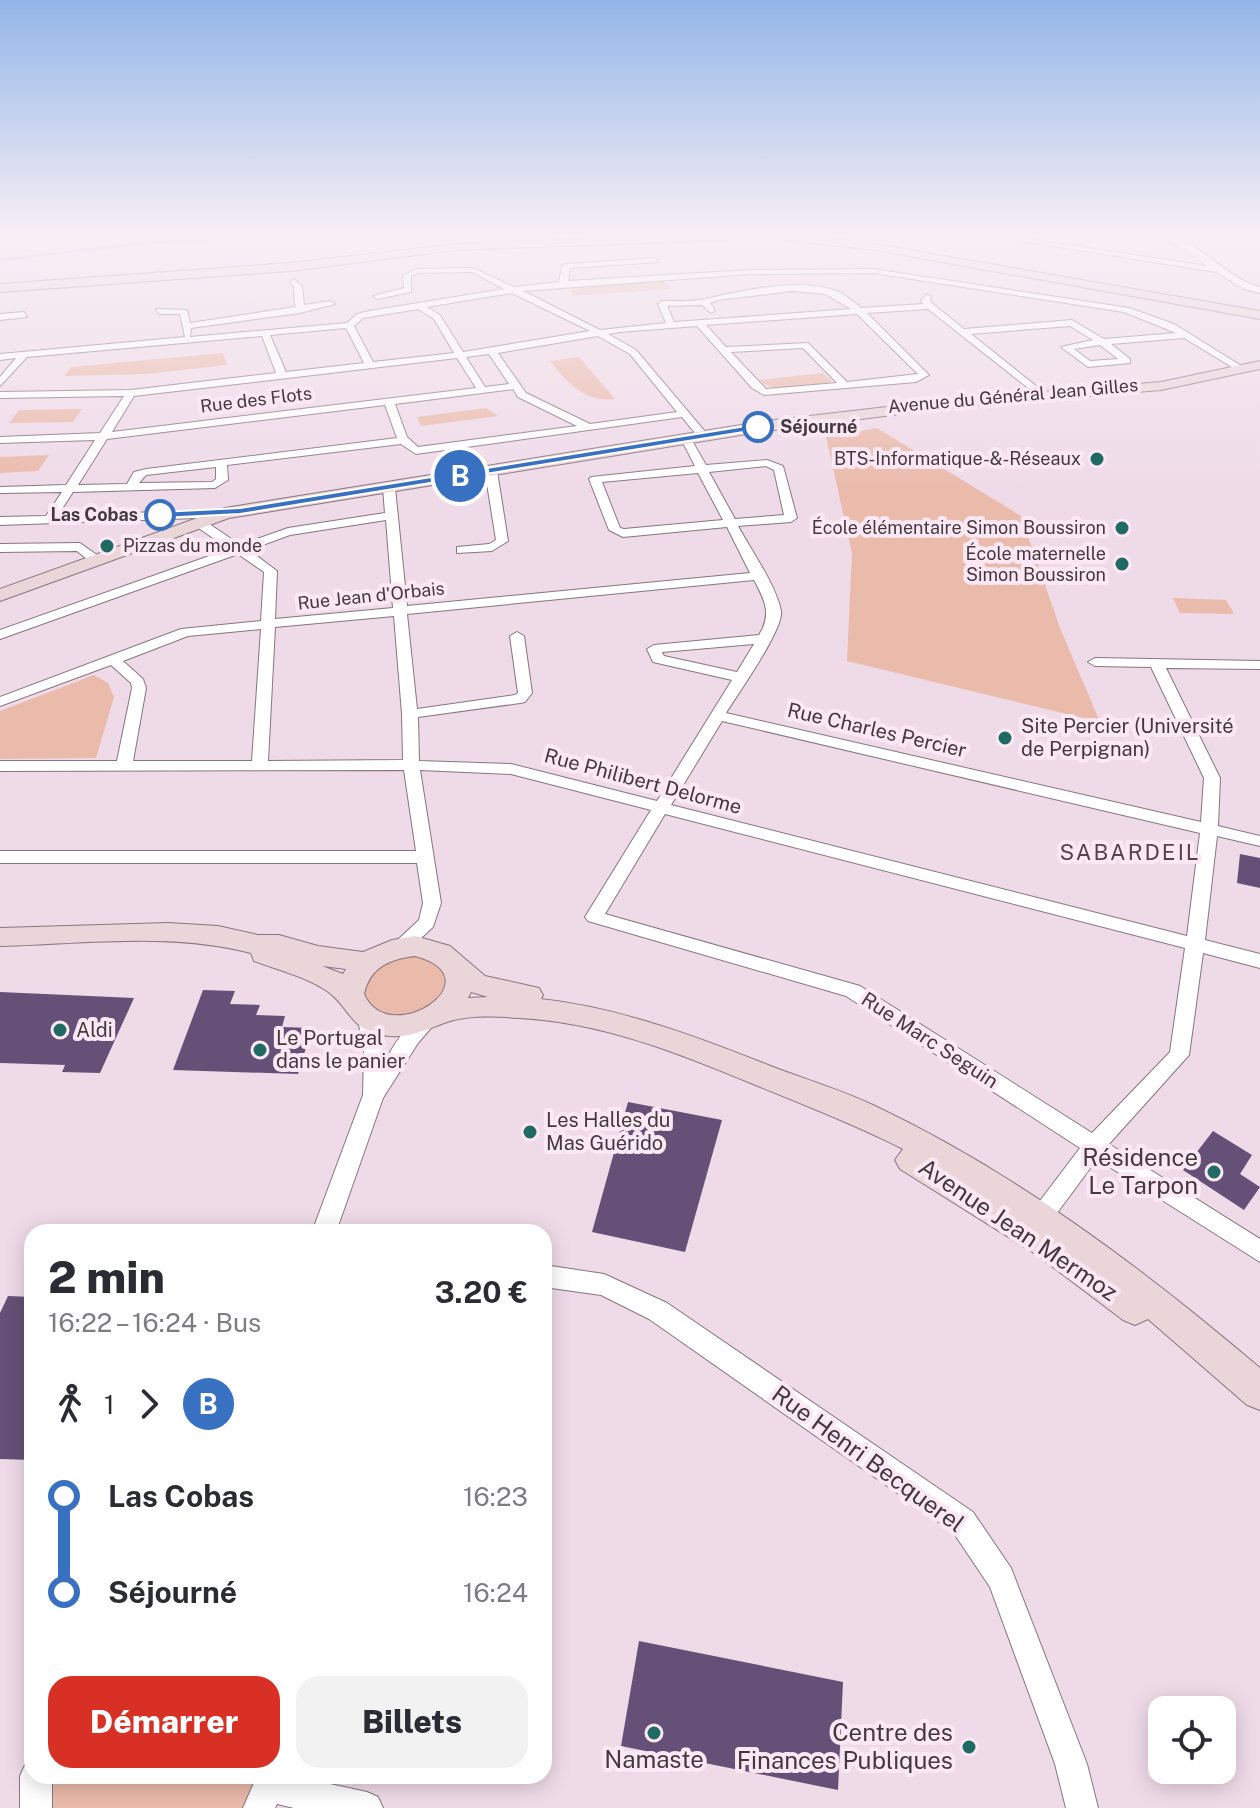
<!DOCTYPE html>
<html lang="fr">
<meta charset="utf-8">
<style>
body{margin:0;font-family:"Public Sans",sans-serif;background:#f2f2f3;color:#2b2b33;height:100vh;display:flex;flex-direction:column;font-size:30px;white-space:nowrap}
*{box-sizing:border-box;margin:0}
p{font-size:26px;color:#7c7c81}
.icon{flex:none;width:44px;height:44px;fill:none;stroke:currentColor;stroke-width:2;stroke-linecap:round;stroke-linejoin:round}
.map{position:relative;flex:1;overflow:hidden}
.panel{position:absolute;left:24px;top:1224px;width:528px;height:560px;display:flex;flex-direction:column;background:#fff;border-radius:24px;box-shadow:0 4px 20px #0003}
.panel>*{flex:none}
.badge{padding:0 16px;border-radius:26px;font-size:28px;line-height:52px}
.buttons{position:absolute;left:1148px;top:1696px;display:grid;gap:16px}
.buttons a{display:grid;place-items:center;width:88px;height:88px;border-radius:16px;background:#fff;box-shadow:0 4px 20px #0003;font-size:40px}
.map>.badge{position:absolute;translate:-50% -50%;box-shadow:0 0 0 4px #fff}
.legs{display:flex;align-items:center;gap:12px;height:88px;padding:0 24px;font-size:26px}
.legs p{margin-inline-start:auto}
.head{display:flex;align-items:center;justify-content:space-between;height:136px;padding:0 24px}
h1{font-size:44px;font-weight:800;line-height:60px}
.action{display:flex;gap:16px;margin-top:auto;padding:16px 24px}
.action a{flex:1;height:92px;border-radius:24px;background:#d93025;color:#fff;font-size:32px;font-weight:800;line-height:92px;text-align:center}
.action a+a{background:#f2f2f3;color:#2b2b33}
ul{padding:0 24px;list-style:none}
li{display:flex;align-items:center;gap:28px;height:96px;font-size:30px}
li i{display:grid;place-items:center;width:12px;height:100%;margin:0 10px;background:currentColor}
li i::after{content:'';width:20px;height:20px;margin:-10px;border:6px solid;border-radius:50%;background:#fff}
li p{margin-inline-start:auto}
li:first-child i{background:linear-gradient(#0000 50%,currentColor 0)}
li:last-child i{background:linear-gradient(currentColor 50%,#0000 0)}
.map>svg:first-child{display:block}
</style>
<div class="map">
<svg width="1260" height="1808" viewBox="0 0 1260 1808">
<rect width="100%" height="100%" fill="#efdbe8"/>
<path fill="#eabaab" d="M663,278L670,289L574,296L569,287Z
M223,353L227,365L146,374L64,376L71,367Z
M579,357L615,399C586,403 566,382 550,361Z
M823,373L832,381L827,384C805,386 776,396 759,380Z
M486,408L498,416L421,426L417,417Z
M82,409L73,422L9,423L19,410Z
M877,428L1021,516L1060,628L1100,722L847,661L852,553L826,437Z
M49,455L38,471L0,473V457Z
M1173,598L1226,600L1234,614L1180,613Z
M94,675L108,683L114,697L96,758L0,759V711Z
M411,954L446,967L449,988C444,994 438,1004 432,1007C407,1021 366,1019 363,986L375,967Z
M36,1776H273L259,1808H36Z"/>
<g fill="none" stroke-linecap="round" stroke-linejoin="round">
<path stroke="#b3bae8" stroke-width="3" d="M0,260L153,242L205,241L229,237"/>
</g>
<path fill="#655177" d="M1240,854L1260,858V888L1237,883Z
M203,990L235,991L230,1004L260,1005L256,1015L285,1016L282,1027L312,1028L298,1074L173,1070Z
M0,992L134,998L100,1073L62,1072L65,1065L0,1063Z
M628,1102L722,1120L685,1252L592,1232Z
M1213,1131L1252,1155L1240,1174L1260,1187L1244,1210L1183,1170Z
M8,1296L32,1297V1460L0,1459V1313Z
M639,1641L843,1682L838,1790L621,1746Z"/>
<g fill="none" stroke-linecap="round" stroke-linejoin="round">
<g stroke="#877581" stroke-width="2">
<path id="street" d="M996,237H1014L1208,266L1163,237C1197,236 1225,279 1260,287V293L1244,289L1216,272Z
M655,258L658,262L570,268L568,281L750,270L873,269L1129,308L1174,324L1248,370L1240,372L1184,338L1111,344L1130,359V363L1088,367L1061,347L1093,340L1070,326L971,334L1046,394L1047,396L1042,399L928,309L867,313L929,375L916,382L764,395L752,388L697,326L620,332L608,334L636,350L707,434V438H699L682,417L416,454L401,444L227,465L228,480L215,488L73,492L58,515L229,510V516L225,517L0,525V517L46,516L62,492L0,493V487L66,485L95,440L0,443V437L100,433L124,396L0,398V392L131,390L276,373L262,336L27,357L0,386V377L16,358L0,360V354L185,337L180,314H159L156,309L187,310L190,323L295,307L294,287L290,282L294,279L302,286L304,305L331,301L335,304L300,313L191,328L190,337L347,323L357,314L369,311L504,289L472,272L418,273L411,276V292L377,299L373,296L404,288L403,275L417,269L473,268L514,287L559,282L562,266L566,264ZM873,273L1124,312L1176,333L1104,339L1072,320L964,329L933,304L930,301L931,297L927,294L921,301L923,304L861,308C855,303 848,297 841,293C806,276 742,290 706,299C692,302 676,301 662,301L658,304L666,323L600,330L523,291L750,274ZM792,291L825,294L851,309L674,322L667,306L702,305L711,313L715,310L710,303L718,300ZM512,293L590,331L463,352L440,315L427,307ZM418,309L434,319L454,353L373,362L354,326L363,318ZM857,314L918,374L847,382L808,343L726,347L706,325ZM346,328L364,363L286,372L270,335ZM598,336L630,354L677,412L590,424L526,393L498,353ZM1100,345L1118,359L1090,361L1074,349ZM803,348L837,383L766,389L731,352ZM489,354L509,384L485,387L466,357ZM457,358L476,388L112,432L134,396ZM513,389L518,397L577,426L418,447L407,437L395,404ZM385,405L397,438L146,469L134,472L127,484L78,485L107,439ZM216,467V479L212,482L139,483L146,475Z
M24,312L27,317L0,320V314Z
M686,436L691,439L706,465L767,460L783,466L797,518L791,522L738,526C751,550 776,585 781,611C784,629 739,692 726,713L1201,822L1204,778L1151,667L1095,666L1088,662L1095,658L1260,661V669L1166,668L1220,778L1218,826L1260,836V846L1217,836L1205,940L1260,954V968L1203,953L1189,1055L1109,1144L1260,1239V1262L1097,1159L1043,1232L1035,1235L1027,1232L1024,1225L1027,1218L1080,1148L846,996L588,921L585,917L651,810L511,774L420,770L441,903L433,927L406,952L399,954L390,947L419,920L423,903L417,863H0V851H416L404,770L0,771V761H117L132,688L131,683L111,665L0,706V697L181,629L261,621L264,572L238,554L0,639V630L229,549L197,527V521H205L240,545L288,528L385,513L383,488L389,485L395,488L407,606L750,573L727,527L623,537L609,530L589,479L591,477L695,466L681,439ZM766,466L774,470L784,515L735,519L709,472ZM698,473L723,520L624,529L620,528L602,482ZM386,520L393,608L275,619L277,571L249,550L290,535ZM754,580C765,600 772,615 759,635L654,645L647,649L653,662L732,680L657,801L511,764L419,761L418,717L520,703L525,702L532,693L524,636L517,632L510,636L518,693L515,695L417,709L407,614ZM394,616L402,714L403,760L268,761L275,627ZM261,629L252,761H133L146,688L143,679L123,661L188,636ZM754,644L737,672L664,656L662,652ZM722,721L1200,833L1187,936L671,805ZM665,814L1185,948L1170,1052L1092,1133L860,986L605,914Z
M491,468L497,471L508,541L492,551L457,553V547L489,544L496,540L485,471Z
M80,543L101,558V564H93L77,551L0,552V544Z
M368,1012L375,1014L378,1019L384,1062C394,1047 412,1009 434,1016L437,1021L418,1043L383,1098L336,1232H312L363,1095L364,1052L358,1019L361,1014Z
M544,1265L604,1274L667,1303L973,1512L1011,1568L1087,1764L1098,1808H1066L1055,1764L990,1587L953,1532L649,1319L601,1295L544,1287Z
M32,1762V1776H52V1808H20V1776L25,1765Z
M257,1776H293L367,1792L378,1797L383,1808H294L277,1804L275,1808H243Z"/>
</g>
<g stroke="#877581" stroke-width="2">
<path id="secondary" d="M642,237H735L729,240L456,250L290,271L0,292V284L290,263L456,244Z
M779,237H814L875,244L1260,311V319L875,250L785,240Z
M1260,361V369L1161,390L956,407L766,431L229,518L0,601V589L225,508L766,421L956,399L1161,382Z
M168,923L218,926L258,935H279L318,946L363,952L392,940L415,936L450,946L485,976L539,988L543,995L541,999C621,1008 698,1037 773,1067C807,1080 842,1090 875,1106C1016,1173 1141,1267 1260,1368V1410L1247,1405L1148,1319L1135,1325L1123,1320L1037,1255L900,1169L895,1160L903,1149C854,1124 804,1105 753,1084C678,1053 601,1022 519,1018C497,1016 468,1015 447,1022C425,1030 406,1040 382,1035C348,1028 351,1008 327,991C307,977 278,970 254,961L251,953C170,932 83,944 0,946V928ZM415,956C498,978 389,1051 364,994C370,967 390,959 415,956ZM322,966L346,969L343,974ZM471,992L488,997L468,998Z"/>
</g>
<use href="#street" fill="#fff" fill-rule="evenodd"/>
<use href="#secondary" fill="#ead5d8" fill-rule="evenodd"/>
</g>
<linearGradient id="sky" x2="0" y2="1"><stop stop-color="#93b6e8"/><stop offset="0.48" stop-color="#f8eff5"/><stop offset="1" stop-color="#f8eff5" stop-opacity="0"/></linearGradient>
<rect width="1260" height="490" fill="url(#sky)"/>
<path fill="#3871c2" stroke="#fff" stroke-width="2" d="M758,424L762,429L240,514L160,518L154,515L160,512L240,508Z"/>
<g fill="#fff" stroke="#3871c2" stroke-width="4">
<circle cx="758" cy="427" r="14"/>
<circle cx="160" cy="515" r="14"/>
</g>
<g fill="#206a64" stroke="#fce8f5" stroke-width="3">
<circle cx="1097" cy="459" r="8"/>
<circle cx="1122" cy="528" r="8"/>
<circle cx="107" cy="546" r="8"/>
<circle cx="1122" cy="564" r="8"/>
<circle cx="1005" cy="738" r="8"/>
<circle cx="60" cy="1030" r="8"/>
<circle cx="260" cy="1050" r="8"/>
<circle cx="530" cy="1132" r="8"/>
<circle cx="1214" cy="1172" r="8"/>
<circle cx="654" cy="1733" r="8"/>
<circle cx="969" cy="1747" r="8"/>
</g>
<g text-anchor="middle" stroke-width="8" stroke-linejoin="round" paint-order="stroke">
<g font-size="18" fill="#423a3f" stroke="#fce8f5">
<text transform="translate(1013 396) rotate(-5)" y="6">Avenue du Général Jean Gilles</text>
<text transform="translate(256 400) rotate(-7)" y="6">Rue des Flots</text>
<text transform="translate(371 596) rotate(-6)" y="6">Rue Jean d'Orbais</text>
</g>
<g font-size="18" font-weight="bold" fill="#423a3f" stroke="#fce8f5" text-anchor="start">
<text x="780" y="433">Séjourné</text>
<text x="138" y="521" text-anchor="end">Las Cobas</text>
</g>
<g font-size="18" fill="#423a3f" stroke="#fce8f5" text-anchor="end">
<text x="1081" y="465">BTS-Informatique-&amp;-Réseaux</text>
<text x="1106" y="534">École élémentaire Simon Boussiron</text>
<text x="123" y="552" text-anchor="start">Pizzas du monde</text>
<text x="1106" y="560">École maternelle<tspan x="1106" dy="21">Simon Boussiron</tspan></text>
</g>
<g font-size="20" fill="#423a3f" stroke="#fce8f5" text-anchor="start">
<text x="1021" y="733">Site Percier (Université<tspan x="1021" dy="23">de Perpignan)</tspan></text>
<text x="76" y="1037">Aldi</text>
<text x="276" y="1045">Le Portugal<tspan x="276" dy="23">dans le panier</tspan></text>
<text x="546" y="1127">Les Halles du<tspan x="546" dy="23">Mas Guérido</tspan></text>
</g>
<g font-size="20" fill="#423a3f" stroke="#fce8f5">
<text transform="translate(877 730) rotate(13)" y="7">Rue Charles Percier</text>
<text transform="translate(643 781) rotate(15)" y="7">Rue Philibert Delorme</text>
<text transform="translate(930 1040) rotate(33)" y="7">Rue Marc Seguin</text>
</g>
<g font-size="22" letter-spacing="2" fill="#54434f" stroke="#fce8f5">
<text x="1130" y="860">SABARDEIL</text>
</g>
<g font-size="24" fill="#423a3f" stroke="#fce8f5" text-anchor="end">
<text x="1198" y="1166">Résidence<tspan x="1198" dy="28">Le Tarpon</tspan></text>
<text x="953" y="1741">Centre des<tspan x="953" dy="28">Finances Publiques</tspan></text>
<text x="654" y="1768" text-anchor="middle">Namaste</text>
</g>
<g font-size="24" fill="#423a3f" stroke="#fce8f5">
<text transform="translate(1018 1230) rotate(34)" y="8">Avenue Jean Mermoz</text>
<text transform="translate(868 1459) rotate(36)" y="8">Rue Henri Becquerel</text>
</g>
</g>
</svg>
<div class="buttons">
<a><svg class="icon" aria-label="locate" viewBox="0 0 24 24"><circle cx="12" cy="12" r="6"/><path d="M12 2v4M12 18v4M2 12h4M18 12h4"/></svg></a>
</div>
<b class="badge" style="left:460px;top:476px;background:#3871c2;color:#fff">B</b>
<section class="panel">
<div class="head"><div><h1>2 min</h1><p>16:22 – 16:24 · Bus</p></div><b>3.20 €</b></div>
<div class="legs"><svg class="icon" aria-label="walk" viewBox="0 0 24 24"><circle cx="13" cy="4" r="2"/><path d="M13 8l-2 6 4 7M11 14l-3 7M7 12l3-4h3l4 4"/></svg>1<svg class="icon" aria-label="forward" viewBox="0 0 24 24"><path d="M9 5l7 7-7 7"/></svg><b class="badge" style="background:#3871c2;color:#fff">B</b></div>
<ul>
<li><i style="color:#3871c2"></i><b>Las Cobas</b><p>16:23</p></li>
<li><i style="color:#3871c2"></i><b>Séjourné</b><p>16:24</p></li>
</ul>
<div class="action"><a>Démarrer</a><a>Billets</a></div>
</section>
</div>
